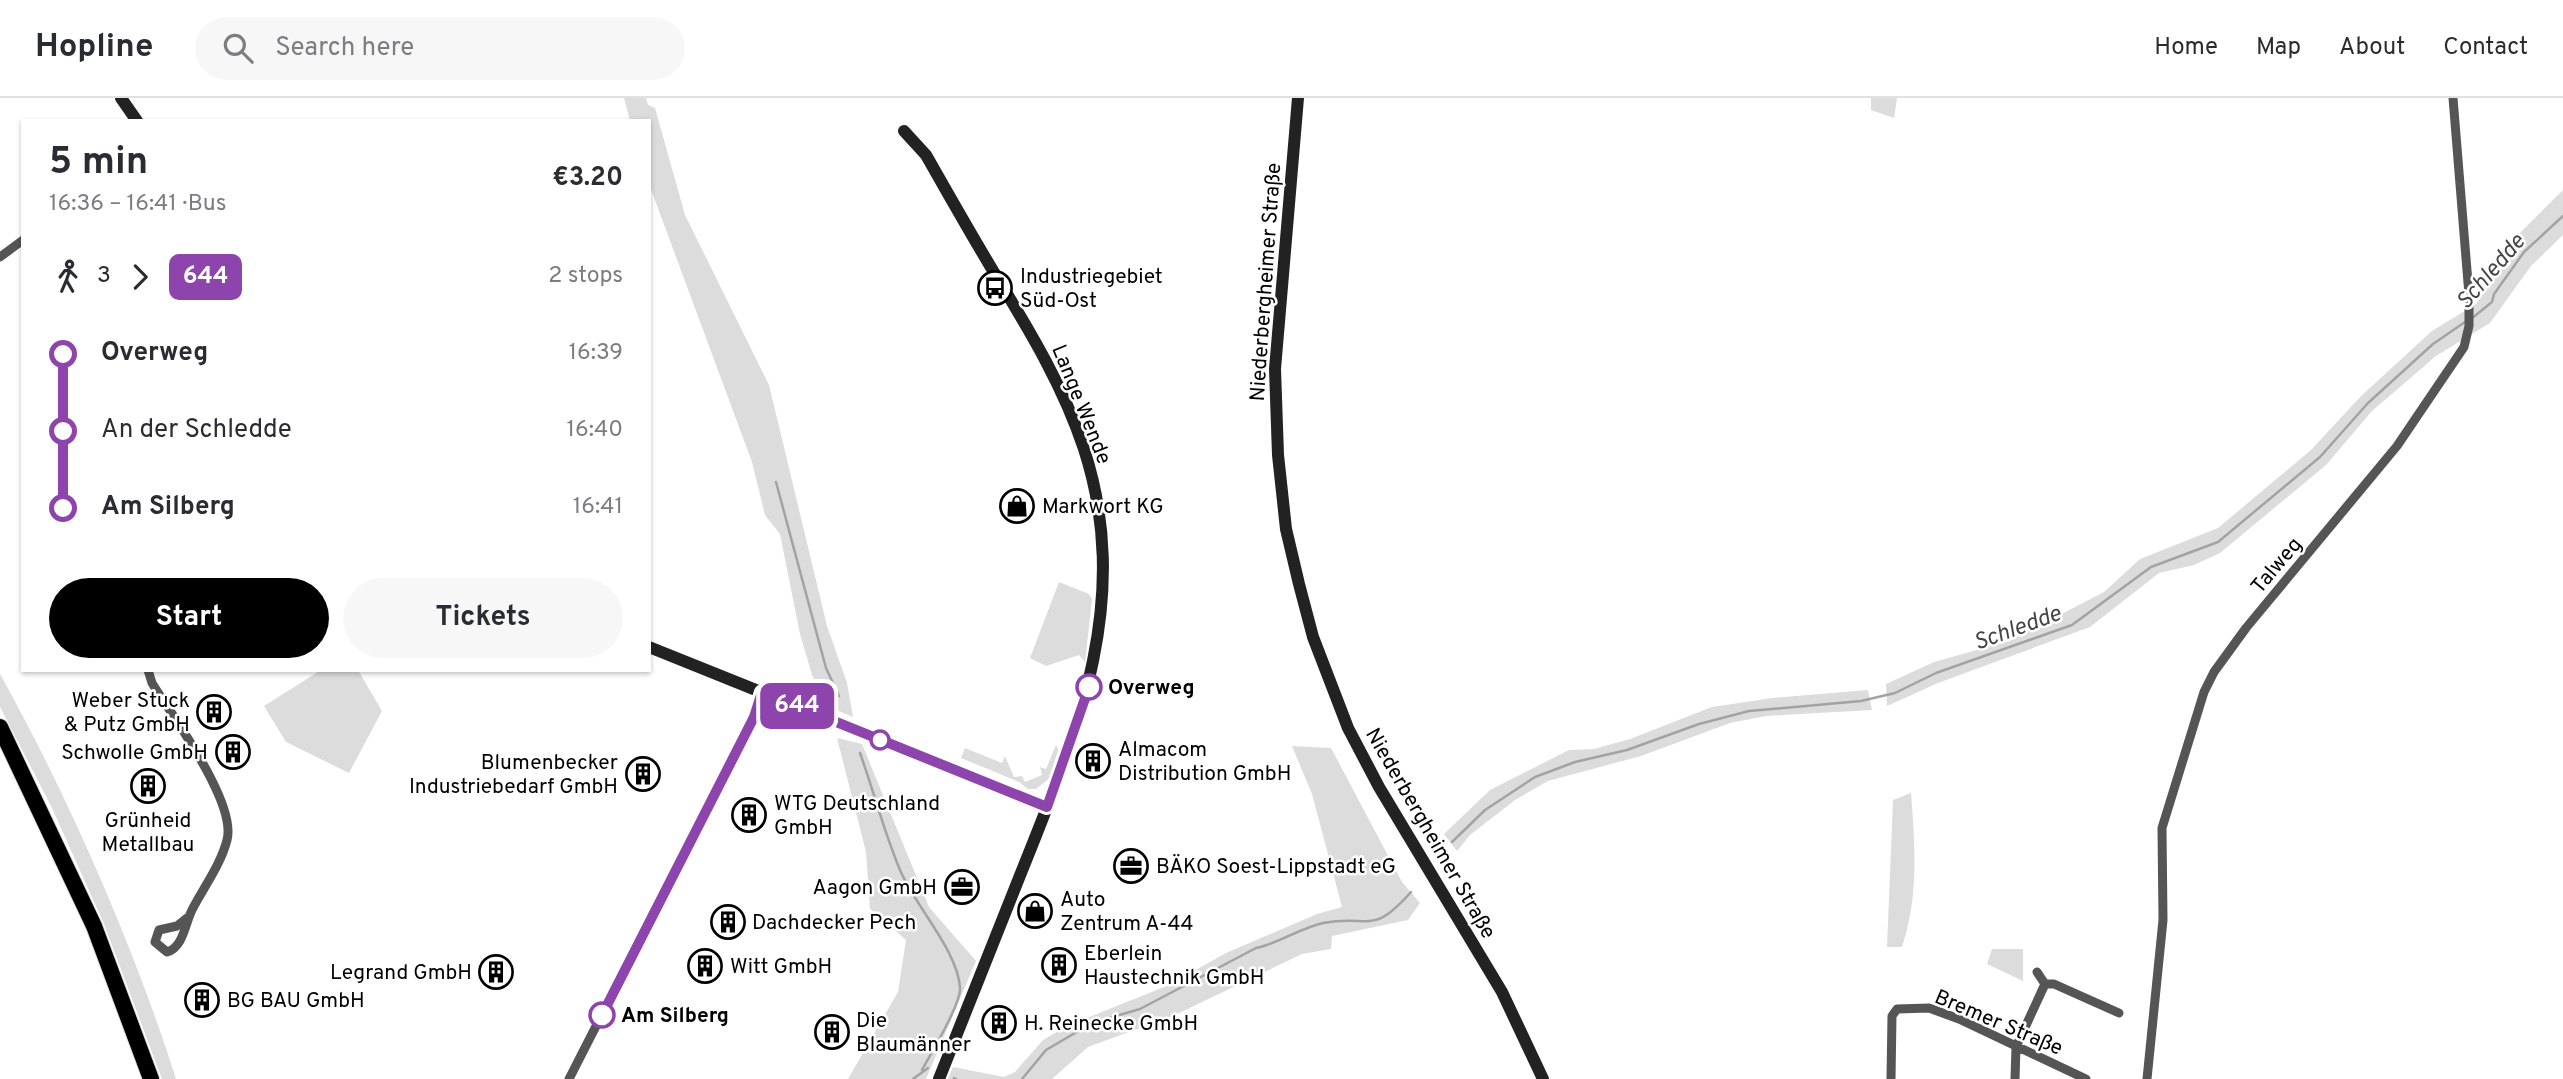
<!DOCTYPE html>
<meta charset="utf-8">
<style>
body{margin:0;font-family:Overpass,sans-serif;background:#f7f7f7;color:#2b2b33;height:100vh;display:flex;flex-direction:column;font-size:26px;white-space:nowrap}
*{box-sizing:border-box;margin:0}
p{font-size:23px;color:#7c7c81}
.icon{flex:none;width:38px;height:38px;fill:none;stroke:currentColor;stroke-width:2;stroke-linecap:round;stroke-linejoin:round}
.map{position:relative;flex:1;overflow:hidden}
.drawer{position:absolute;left:21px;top:21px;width:630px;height:553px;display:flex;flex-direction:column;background:#fff;border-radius:0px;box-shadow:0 2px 5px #0004}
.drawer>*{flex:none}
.badge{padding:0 14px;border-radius:10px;font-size:24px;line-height:46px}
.map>.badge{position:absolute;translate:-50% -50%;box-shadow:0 0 0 4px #fff}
.legs{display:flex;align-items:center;gap:10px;height:77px;padding:0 28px;font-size:23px}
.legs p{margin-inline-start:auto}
.overview{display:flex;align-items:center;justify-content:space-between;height:119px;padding:0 28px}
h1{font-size:38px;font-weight:700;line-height:52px}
.primary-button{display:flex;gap:14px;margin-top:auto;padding:14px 28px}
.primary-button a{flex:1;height:80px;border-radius:42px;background:#000;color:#fff;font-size:28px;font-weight:700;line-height:80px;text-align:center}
.primary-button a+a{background:#f7f7f7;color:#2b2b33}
ul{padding:0 28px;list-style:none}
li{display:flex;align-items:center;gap:24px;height:77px;font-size:26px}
li i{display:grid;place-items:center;width:10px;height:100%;margin:0 9px;background:currentColor}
li i::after{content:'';width:18px;height:18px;margin:-9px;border:5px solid;border-radius:50%;background:#fff}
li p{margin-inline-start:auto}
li:first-child i{background:linear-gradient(#0000 50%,currentColor 0)}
li:last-child i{background:linear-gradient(currentColor 50%,#0000 0)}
header{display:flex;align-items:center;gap:42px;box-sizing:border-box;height:98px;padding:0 35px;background:#fff;border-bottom:2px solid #e1e1e2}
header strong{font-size:33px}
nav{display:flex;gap:38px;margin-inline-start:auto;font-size:24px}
.search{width:490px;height:63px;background:#f7f7f7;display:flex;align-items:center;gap:18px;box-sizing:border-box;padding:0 24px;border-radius:38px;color:#7c7c81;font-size:26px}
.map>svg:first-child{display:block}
</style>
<header>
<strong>Hopline</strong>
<div class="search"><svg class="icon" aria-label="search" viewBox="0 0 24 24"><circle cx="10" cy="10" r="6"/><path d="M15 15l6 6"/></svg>Search here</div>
<nav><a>Home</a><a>Map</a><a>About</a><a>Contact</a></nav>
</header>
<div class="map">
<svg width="2563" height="981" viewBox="0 0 2563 981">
<rect width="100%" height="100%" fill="#fff"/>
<path fill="#dcdcdc" d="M624,0H646L648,7L655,10L685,117L769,287L827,528L847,585L853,619L827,608L812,577L800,536L780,436L765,417L752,364L649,86V23H630Z
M1871,0H1897L1894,20L1871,12Z
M2563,92V137L2531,168L2490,225L2436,258L2372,313L2326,367L2220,455L2194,467L2159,475L2090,529L1938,585L1887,608L1886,586L1934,564L2009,543L2104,494L2140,461L2218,430L2311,352L2361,298L2432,233L2476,206L2508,147Z
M1059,484L1089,496L1092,501L1085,564L1079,557L1046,568L1030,560Z
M321,572H358L382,613L349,675L286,644L264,608Z
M0,576C68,698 134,848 176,981H162L104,826L52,710L0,609Z
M1868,592L1872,612L1766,618L1730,625L1641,658L1548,683L1515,702L1470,737L1457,753L1444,736L1490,692L1569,652L1594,651L1630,641L1712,609L1772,600Z
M837,640L862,646L929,809L976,863L926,981H848L898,894L906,842L870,811L866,754Z
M1056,647L1060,655L1049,681L1036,691H1028L1019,684L961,660L965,650L1002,665L1005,658L1014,679L1022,678L1025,684L1042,677L1040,669L1046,671Z
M1292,648L1331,650L1402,784L1420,805L1408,822L1332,838L1331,851L1302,856L1175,917L1088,949L1052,981H948L953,969L1004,979L1015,974L1043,942L1067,928L1169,887L1226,855L1317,816L1342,809L1312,696Z
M1911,695C1915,747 1919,798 1902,849H1887L1893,702Z
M1992,851H2023V883L1987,866Z"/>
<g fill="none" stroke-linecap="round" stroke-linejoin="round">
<path stroke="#a3a3a3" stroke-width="2.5" d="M2471,221L2492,204L2494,196L2524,154L2563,118
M776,384L826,570L839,598
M860,655C874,694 884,734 900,772C915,808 958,853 960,890C961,906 931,955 922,972
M1452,744L1485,712L1535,679L1575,664L1627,652L1699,626L1749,613L1861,603L1895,595L1936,575L2072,527L2151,469L2218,444L2320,359L2368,305L2433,246L2465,224
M954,980L956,981
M913,981L928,970
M1022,981L1046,952L1092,925L1140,911L1256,850C1280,845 1300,830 1323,825C1371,816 1371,839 1411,794"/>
<g stroke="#dbdbdb" stroke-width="18">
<path id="highway" d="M0,629L94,828L151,981"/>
</g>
<path stroke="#555" stroke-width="9" d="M0,159L23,142
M148,572L152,585C173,619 237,705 227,742C221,766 204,789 193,810C185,824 184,849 167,854L155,844L159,832L177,828L187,820
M2037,874L2045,886H2054L2119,915
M569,981L754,619L762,594
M1891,981L1892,918L1897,911L1929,910L1959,921L2086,981
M2015,981L2016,949L2045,886
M2147,981L2163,822L2162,730L2204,594L2214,574L2246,530L2397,348L2464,249L2469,228V197L2453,0"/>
<path stroke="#222" stroke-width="12" d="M121,0L137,23
M1298,0L1275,271L1278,357L1286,431L1299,486L1313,539L1348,630L1379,689L1502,894L1543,981
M904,33L926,57C950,99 973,140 998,181C1031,235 1064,290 1084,351C1132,499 1080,628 1025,765C996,837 968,909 939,981
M649,549L1047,709"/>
<use href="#highway" stroke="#000" stroke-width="16"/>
</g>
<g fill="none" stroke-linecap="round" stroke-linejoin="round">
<g stroke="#fff" stroke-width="16">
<path id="line-1" d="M602,917L754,619L762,594L1047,709L1089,589"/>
</g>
<use href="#line-1" stroke="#8e44ad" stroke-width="10"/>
</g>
<defs>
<g id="bus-ring" transform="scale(1.75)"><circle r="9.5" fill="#fff" stroke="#000" stroke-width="1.5"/><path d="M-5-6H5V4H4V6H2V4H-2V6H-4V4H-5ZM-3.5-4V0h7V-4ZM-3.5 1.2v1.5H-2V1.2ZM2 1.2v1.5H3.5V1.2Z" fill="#000"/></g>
<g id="shop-ring" transform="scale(1.75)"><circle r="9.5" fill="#fff" stroke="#000" stroke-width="1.5"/><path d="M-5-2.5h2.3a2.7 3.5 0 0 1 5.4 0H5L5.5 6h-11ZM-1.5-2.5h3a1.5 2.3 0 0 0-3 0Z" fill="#000"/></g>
<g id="building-ring" transform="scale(1.75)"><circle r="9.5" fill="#fff" stroke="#000" stroke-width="1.5"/><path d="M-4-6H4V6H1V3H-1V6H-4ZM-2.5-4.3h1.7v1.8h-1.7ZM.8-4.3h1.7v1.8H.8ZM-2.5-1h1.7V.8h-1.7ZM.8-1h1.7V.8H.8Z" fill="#000"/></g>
<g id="office-ring" transform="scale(1.75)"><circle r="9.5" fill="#fff" stroke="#000" stroke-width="1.5"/><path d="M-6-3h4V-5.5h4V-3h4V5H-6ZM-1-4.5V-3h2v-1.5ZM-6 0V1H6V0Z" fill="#000"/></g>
</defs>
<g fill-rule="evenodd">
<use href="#bus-ring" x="995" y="190"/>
<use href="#shop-ring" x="1017" y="408"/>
<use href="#building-ring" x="214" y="614"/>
<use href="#building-ring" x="233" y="654"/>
<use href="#building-ring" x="1093" y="663"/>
<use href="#building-ring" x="643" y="676"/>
<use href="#building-ring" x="148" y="688"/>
<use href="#building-ring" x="749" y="717"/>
<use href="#office-ring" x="1131" y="768"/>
<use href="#office-ring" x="962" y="789"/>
<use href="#shop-ring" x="1035" y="813"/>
<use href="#building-ring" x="728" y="824"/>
<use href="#building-ring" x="1059" y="867"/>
<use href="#building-ring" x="705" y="868"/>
<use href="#building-ring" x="496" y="874"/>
<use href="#building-ring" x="202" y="902"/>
<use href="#building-ring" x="999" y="925"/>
<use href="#building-ring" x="832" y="934"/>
</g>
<g fill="#fff" stroke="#8e44ad" stroke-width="3.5">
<circle cx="1089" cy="589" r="12"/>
<circle cx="880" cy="642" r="9"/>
<circle cx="602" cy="917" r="12"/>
</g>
<g text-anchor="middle" stroke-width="5" stroke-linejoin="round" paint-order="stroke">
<g font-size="21" fill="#000" stroke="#fff" text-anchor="start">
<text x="1020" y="185">Industriegebiet<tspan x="1020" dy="24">Süd-Ost</tspan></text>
<text x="1042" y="415">Markwort KG</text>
<text x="190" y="609" text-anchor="end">Weber Stuck<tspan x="190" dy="24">&amp; Putz GmbH</tspan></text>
<text x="1118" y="658">Almacom<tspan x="1118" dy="24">Distribution GmbH</tspan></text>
<text x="208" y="661" text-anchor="end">Schwolle GmbH</text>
<text x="618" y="671" text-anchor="end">Blumenbecker<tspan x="618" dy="24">Industriebedarf GmbH</tspan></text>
<text x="774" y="712">WTG Deutschland<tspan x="774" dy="24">GmbH</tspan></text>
<text x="148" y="729" text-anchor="middle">Grünheid<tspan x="148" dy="24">Metallbau</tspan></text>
<text x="1156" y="775">BÄKO Soest-Lippstadt eG</text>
<text x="937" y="796" text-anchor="end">Aagon GmbH</text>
<text x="1060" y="808">Auto<tspan x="1060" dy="24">Zentrum A-44</tspan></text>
<text x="752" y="831">Dachdecker Pech</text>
<text x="1084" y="862">Eberlein<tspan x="1084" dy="24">Haustechnik GmbH</tspan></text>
<text x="730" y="875">Witt GmbH</text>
<text x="472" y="881" text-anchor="end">Legrand GmbH</text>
<text x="227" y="909">BG BAU GmbH</text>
<text x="856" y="929">Die<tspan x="856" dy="24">Blaumänner</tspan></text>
<text x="1024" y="932">H. Reinecke GmbH</text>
</g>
<g font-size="21" fill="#000" stroke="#fff">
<text transform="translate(1265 184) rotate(-86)" y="7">Niederbergheimer Straße</text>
<text transform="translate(1082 306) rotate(68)" y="7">Lange Wende</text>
<text transform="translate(2276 467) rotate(-50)" y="7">Talweg</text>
<text transform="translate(1431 735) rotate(60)" y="7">Niederbergheimer Straße</text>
<text transform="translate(1999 924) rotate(23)" y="7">Bremer Straße</text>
</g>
<g font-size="21" font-weight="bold" fill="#000" stroke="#fff" text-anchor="start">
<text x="1108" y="596">Overweg</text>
<text x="621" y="924">Am Silberg</text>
</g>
<g font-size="23" font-style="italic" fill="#444" stroke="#fff">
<text transform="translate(2490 173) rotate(-49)" y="8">Schledde</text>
<text transform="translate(2017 529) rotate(-20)" y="8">Schledde</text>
</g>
</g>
</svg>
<b class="badge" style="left:797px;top:608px;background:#8e44ad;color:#fff">644</b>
<section class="drawer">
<div class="overview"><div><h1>5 min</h1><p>16:36 – 16:41 · Bus</p></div><b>€3.20</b></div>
<div class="legs"><svg class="icon" aria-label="walk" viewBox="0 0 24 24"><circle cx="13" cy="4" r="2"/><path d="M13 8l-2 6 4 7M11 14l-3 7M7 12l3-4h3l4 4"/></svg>3<svg class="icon" aria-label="forward" viewBox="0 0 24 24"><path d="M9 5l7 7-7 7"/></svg><b class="badge" style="background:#8e44ad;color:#fff">644</b><p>2 stops</p></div>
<ul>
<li><i style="color:#8e44ad"></i><b>Overweg</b><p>16:39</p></li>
<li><i style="color:#8e44ad"></i><span>An der Schledde</span><p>16:40</p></li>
<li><i style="color:#8e44ad"></i><b>Am Silberg</b><p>16:41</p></li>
</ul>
<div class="primary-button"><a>Start</a><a>Tickets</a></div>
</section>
</div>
